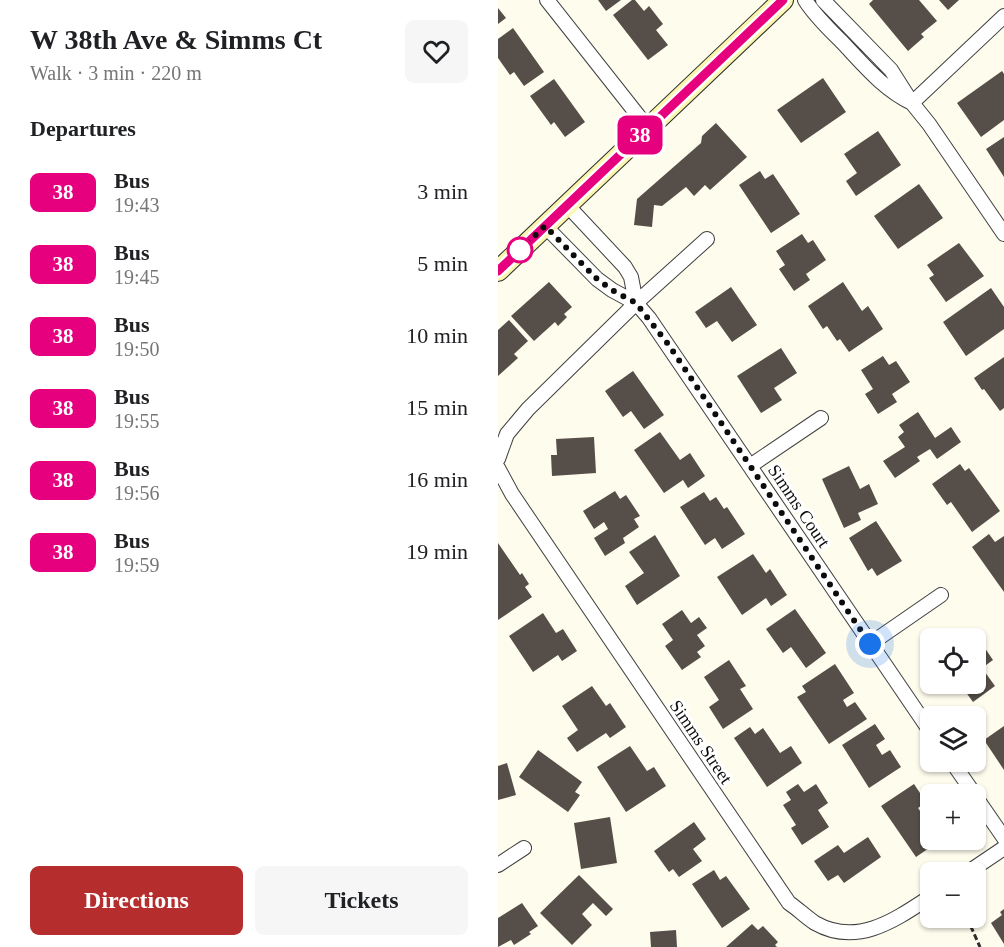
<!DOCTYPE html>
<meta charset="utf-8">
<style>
body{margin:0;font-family:Georgia,serif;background:#f6f6f6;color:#202124;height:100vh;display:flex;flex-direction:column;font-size:22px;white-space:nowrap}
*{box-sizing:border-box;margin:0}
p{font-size:20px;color:#757577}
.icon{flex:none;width:33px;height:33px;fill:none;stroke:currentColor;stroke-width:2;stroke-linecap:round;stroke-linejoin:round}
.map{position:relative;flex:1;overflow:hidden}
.panel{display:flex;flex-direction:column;background:#fff;width:498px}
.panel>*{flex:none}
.badge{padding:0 12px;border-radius:9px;font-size:21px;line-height:39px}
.buttons{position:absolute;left:422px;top:628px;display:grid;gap:12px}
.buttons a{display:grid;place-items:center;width:66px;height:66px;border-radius:9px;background:#fff;box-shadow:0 2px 4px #0004;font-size:30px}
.you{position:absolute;width:30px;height:30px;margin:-15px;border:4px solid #fff;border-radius:50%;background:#1a73e8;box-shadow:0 0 0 9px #1a73e833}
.map>.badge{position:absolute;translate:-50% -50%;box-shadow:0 0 0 3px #fff}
h2{padding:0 30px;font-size:22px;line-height:54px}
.round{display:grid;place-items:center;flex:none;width:63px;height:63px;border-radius:9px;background:#f6f6f6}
.overview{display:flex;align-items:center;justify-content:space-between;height:102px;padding:0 30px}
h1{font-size:28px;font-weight:700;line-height:45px}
.primary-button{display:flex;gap:12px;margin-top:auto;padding:12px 30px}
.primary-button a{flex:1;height:69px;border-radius:9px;background:#b52d2c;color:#fff;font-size:24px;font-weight:700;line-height:69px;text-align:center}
.primary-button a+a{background:#f6f6f6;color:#202124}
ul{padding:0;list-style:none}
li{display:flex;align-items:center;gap:18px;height:72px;padding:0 30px}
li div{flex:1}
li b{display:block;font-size:22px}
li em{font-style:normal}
li .badge{min-width:66px;font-weight:700;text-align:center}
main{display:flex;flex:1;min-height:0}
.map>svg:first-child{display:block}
</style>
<main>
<section class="panel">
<div class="overview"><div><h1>W 38th Ave &amp; Simms Ct</h1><p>Walk · 3 min · 220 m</p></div><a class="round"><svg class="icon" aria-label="heart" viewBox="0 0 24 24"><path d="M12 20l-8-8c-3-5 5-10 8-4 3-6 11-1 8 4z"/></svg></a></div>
<h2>Departures</h2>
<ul>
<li><span class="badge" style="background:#e6007e;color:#fff">38</span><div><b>Bus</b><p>19:43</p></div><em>3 min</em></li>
<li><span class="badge" style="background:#e6007e;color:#fff">38</span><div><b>Bus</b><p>19:45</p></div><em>5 min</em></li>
<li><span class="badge" style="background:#e6007e;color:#fff">38</span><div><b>Bus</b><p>19:50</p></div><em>10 min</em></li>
<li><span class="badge" style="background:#e6007e;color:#fff">38</span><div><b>Bus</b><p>19:55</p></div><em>15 min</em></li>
<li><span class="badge" style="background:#e6007e;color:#fff">38</span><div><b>Bus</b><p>19:56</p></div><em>16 min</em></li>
<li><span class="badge" style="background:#e6007e;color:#fff">38</span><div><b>Bus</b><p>19:59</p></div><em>19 min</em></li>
</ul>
<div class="primary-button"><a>Directions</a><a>Tickets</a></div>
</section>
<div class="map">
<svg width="506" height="947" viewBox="0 0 506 947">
<rect width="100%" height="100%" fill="#fefced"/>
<path fill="#554e49" d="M100,0H123L108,11Z
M134,0H137L146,11L151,6L165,24L158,30L170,45L150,60L115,15Z
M375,0H421L439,21L423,34L426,37L410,51L371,4Z
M441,0H461L450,10Z
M0,8L8,18L0,24Z
M15,28L46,72L26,86L16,72L12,75L0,58V39Z
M504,71L506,74V120L483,137L459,103Z
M325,78L348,112L303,143L279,110Z
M56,79L87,122L67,137L56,122L53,125L32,96Z
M218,123L249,157L212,190L207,185L196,196L188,187L164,206L156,205L154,227L136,225L139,199L203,143L204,136Z
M380,131L403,165L358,196L348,181L359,173L346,154Z
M506,137V177L488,149Z
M262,171L267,179L275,174L302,214L273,233L241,185Z
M421,184L445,218L400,249L376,216Z
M304,234L310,243L315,240L328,260L308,274L312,280L296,291L281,269L287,265L278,251Z
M461,243L486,276L448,302L431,278L436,275L429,265Z
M51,282L74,307L66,314L69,317L60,326L57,322L36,341L13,316Z
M345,282L364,311L370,306L385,329L351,352L342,339L339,341L329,326L325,329L310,306Z
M233,287L259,325L234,342L219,321L208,328L197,312Z
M493,288L506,307V329L468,356L445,322Z
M11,320L30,341L16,354L20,358L0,376V330Z
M283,348L299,373L276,388L284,400L263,413L239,376Z
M385,356L391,365L398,361L412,382L394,394L399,402L380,414L367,394L375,389L363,370Z
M506,357V408L502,411L486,389L484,390L476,378Z
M135,371L166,415L146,429L133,411L125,417L107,391Z
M420,412L437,438L453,427L463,442L439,459L432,449L419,457L422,461L397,478L385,461L407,447L400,437L406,432L401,425Z
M162,432L182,460L192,453L207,476L190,488L185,480L166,493L136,450Z
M96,437L98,473L54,476L53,455H59L58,439Z
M462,464L467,471L471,468L502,511L474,532L453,502L449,505L434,484Z
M351,466L362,489L371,484L380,504L360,513L363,520L346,528L324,479Z
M117,491L122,499L128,495L142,516L136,519L141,527L125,538L127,543L107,556L96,538L110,529L106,522L96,529L85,511Z
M206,492L212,501L218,497L226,509L229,507L247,534L224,549L217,538L207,545L182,507Z
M378,521L404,561L379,576L374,568L370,571L351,538Z
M491,534L497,542L506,536V592L474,547Z
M157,535L182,576L139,605L127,586L146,573L131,552Z
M0,543L22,575L24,573L31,584L27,587L34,597L0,620Z
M255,554L268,573L272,569L289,595L273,606L268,598L244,615L219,577Z
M297,609L328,653L308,668L293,647L285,653L268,629Z
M184,610L193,623L201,617L209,628L199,635L207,646L199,652L203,657L184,670L167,646L175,640L164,624Z
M45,613L58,633L65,629L79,651L64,661L60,655L35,672L11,636Z
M476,632L495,660L484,668L497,686L475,702L462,684H477V639H466Z
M231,660L248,686L242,689L255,709L225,729L211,707L221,700L206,677Z
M337,664L356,693L345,700L349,707L357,702L369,719L331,744L299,697L308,692L304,686Z
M94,686L108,706L112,703L128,727L112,738L108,733L79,752L69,738L80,730L64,706Z
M377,724L387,739L378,745L384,755L392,750L403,767L371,788L344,745Z
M506,726V770L486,740Z
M252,727L257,734L265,728L282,753L293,746L304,763L269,787L236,738Z
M132,746L149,771L156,767L168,786L128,812L99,767Z
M40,750L84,782L77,792L82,795L70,812L21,777Z
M9,763L18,795L0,800V766Z
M300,784L306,792L318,784L330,803L320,810L331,827L304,845L293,828L298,825L285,805L293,800L288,792Z
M416,784L428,802L420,808L430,823L432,821V840H443L418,857L383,806Z
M112,817L119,863L83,869L76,823Z
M196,822L208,839L195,849L204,861L181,877L175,869L171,872L156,851Z
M370,837L383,857L346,883L340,875L330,881L316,861L340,845L346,853Z
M216,870L222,880L228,876L252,909L224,928L194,884Z
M81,875L115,909L108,916L95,903L84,914L94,925L74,945L42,913Z
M24,903L40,926L31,932L33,934L16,945L13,940L0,947V918Z
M506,909V944L493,923L504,915L502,912Z
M254,924L260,930L265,926L280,942L277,945L279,947H228Z
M178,930L179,947H153L152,932Z"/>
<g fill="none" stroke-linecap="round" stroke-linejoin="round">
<g stroke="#3f3f3f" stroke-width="16">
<path id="street" d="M49,0L150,128
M307,0C317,16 331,29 344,42C366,65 385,89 414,103
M325,0L393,70L414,103L431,124L506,234
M414,103L506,16
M69,205L127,267L133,277L138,303
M47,226L99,279L114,290L138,303L151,318L432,731
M0,459L9,434L30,409L138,303L209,239
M252,466L323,418
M0,468L14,494L291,903C300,909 308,917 317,923C359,947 397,920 432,897
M372,644L443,595
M454,762L477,795
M477,796L506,838
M0,865L26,848
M469,873L506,848"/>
</g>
<g stroke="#2e2e2e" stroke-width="22">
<path id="secondary" d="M0,271L285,0"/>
</g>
<path stroke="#2e2e2e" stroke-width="3" stroke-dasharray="6 3" stroke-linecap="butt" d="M469,918L482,947"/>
<use href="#street" stroke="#fff" stroke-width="14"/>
<use href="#secondary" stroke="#fbf6ab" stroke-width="20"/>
</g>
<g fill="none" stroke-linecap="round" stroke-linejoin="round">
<g stroke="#fff" stroke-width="14">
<path id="line" d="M0,271L285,0"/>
</g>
<use href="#line" stroke="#e6007e" stroke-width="9"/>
<path stroke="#0c0c0c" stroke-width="6" stroke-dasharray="0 10.8" d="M22,250L47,226L99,279L114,290L138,303L170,344L372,644"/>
</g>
<circle fill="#fff" stroke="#e6007e" stroke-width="3" cx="22" cy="250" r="12"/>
<g text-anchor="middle" stroke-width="6" stroke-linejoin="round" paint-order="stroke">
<g font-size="18" fill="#0c0c0c" stroke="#fff">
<text transform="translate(301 506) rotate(56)" y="6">Simms Court</text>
<text transform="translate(203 742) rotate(56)" y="6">Simms Street</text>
</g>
</g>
</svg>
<div class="buttons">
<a><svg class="icon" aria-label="locate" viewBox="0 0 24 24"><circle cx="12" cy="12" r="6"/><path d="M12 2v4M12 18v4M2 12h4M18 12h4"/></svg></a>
<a><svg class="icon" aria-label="layers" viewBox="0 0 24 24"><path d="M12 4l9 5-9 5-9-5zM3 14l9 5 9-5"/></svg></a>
<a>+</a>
<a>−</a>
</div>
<div class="you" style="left:372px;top:644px"></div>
<b class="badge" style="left:142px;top:135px;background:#e6007e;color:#fff">38</b>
</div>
</main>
